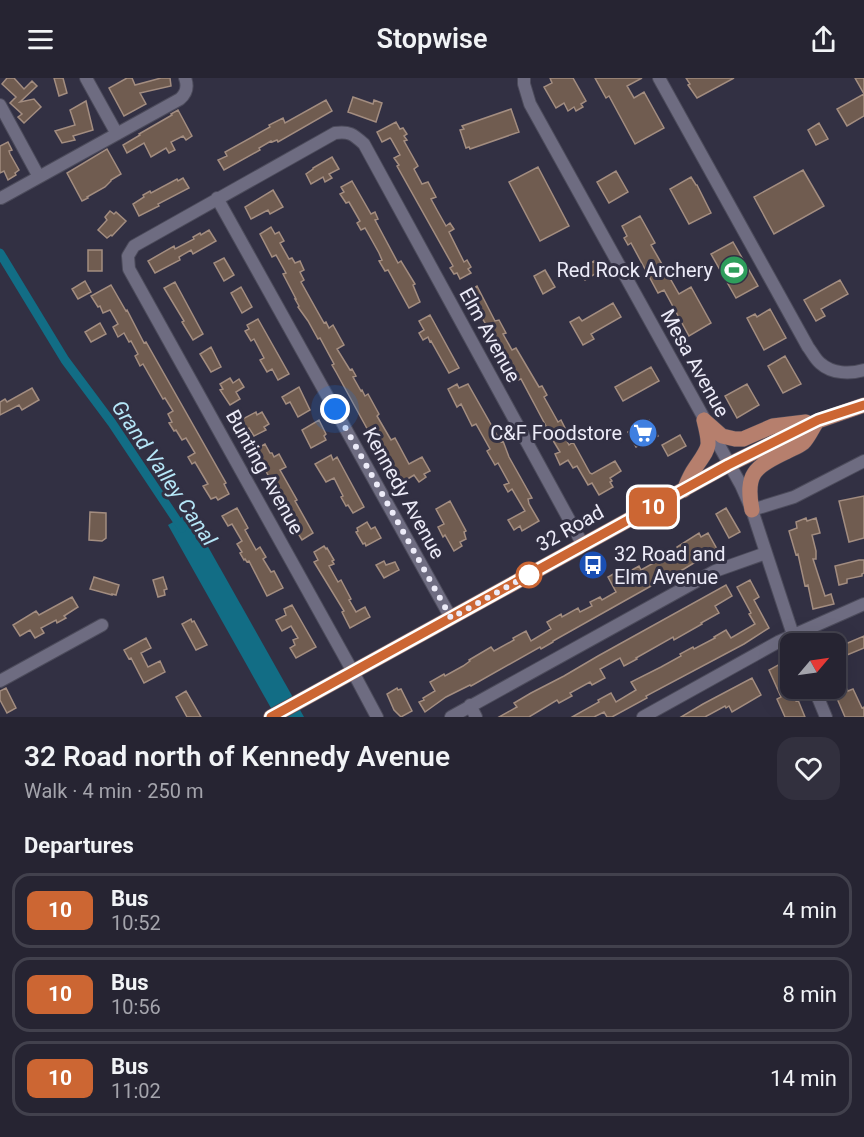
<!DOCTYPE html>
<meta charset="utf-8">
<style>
body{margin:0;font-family:Roboto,sans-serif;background:#32303e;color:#f1f3f6;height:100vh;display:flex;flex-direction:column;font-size:22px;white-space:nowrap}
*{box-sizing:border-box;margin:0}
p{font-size:20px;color:#a4a4ac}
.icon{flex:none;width:33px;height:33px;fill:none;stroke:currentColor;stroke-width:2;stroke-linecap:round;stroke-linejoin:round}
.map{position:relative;height:639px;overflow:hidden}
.drawer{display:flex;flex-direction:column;background:#262432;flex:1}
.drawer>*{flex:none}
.badge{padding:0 12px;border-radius:9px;font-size:21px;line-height:39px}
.needle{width:39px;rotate:61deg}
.controls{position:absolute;left:780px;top:555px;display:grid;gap:12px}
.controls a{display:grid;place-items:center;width:66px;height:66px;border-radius:12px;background:#262432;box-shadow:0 6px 24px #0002,0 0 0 2px #42414d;font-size:30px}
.you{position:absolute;width:30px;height:30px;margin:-15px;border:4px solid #fff;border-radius:50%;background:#1a73e8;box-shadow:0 0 0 9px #1a73e833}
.map>.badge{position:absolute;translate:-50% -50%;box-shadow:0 0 0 3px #fff}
h2{padding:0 24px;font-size:22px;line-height:54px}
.round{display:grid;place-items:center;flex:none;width:63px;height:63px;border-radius:18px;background:#32303e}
.overview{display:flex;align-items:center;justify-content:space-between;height:102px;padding:0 24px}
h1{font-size:28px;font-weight:600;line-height:45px}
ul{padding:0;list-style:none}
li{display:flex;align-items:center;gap:18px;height:75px;margin:0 12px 9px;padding:0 12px;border:3px solid #42414d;border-radius:18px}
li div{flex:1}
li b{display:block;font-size:22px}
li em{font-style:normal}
li .badge{min-width:66px;font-weight:700;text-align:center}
header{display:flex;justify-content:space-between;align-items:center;height:78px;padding:0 24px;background:#262432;font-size:27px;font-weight:600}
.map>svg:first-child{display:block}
</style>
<header><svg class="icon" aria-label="menu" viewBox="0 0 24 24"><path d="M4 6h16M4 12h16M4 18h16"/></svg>Stopwise<svg class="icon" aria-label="share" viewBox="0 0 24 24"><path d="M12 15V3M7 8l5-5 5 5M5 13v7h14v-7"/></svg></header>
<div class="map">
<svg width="864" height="639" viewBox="0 0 864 639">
<rect width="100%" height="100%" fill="#323043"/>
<path fill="#126d85" d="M189,435L304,639H276L168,447Z"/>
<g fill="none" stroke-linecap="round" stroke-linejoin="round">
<path stroke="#126d85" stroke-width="9" d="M0,175L65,282L112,345L182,450"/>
</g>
<path fill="#705c50" stroke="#a38d80" stroke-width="1.5" d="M7,0H14L24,11L32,3L37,8L20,24L34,21L41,29L24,45L18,39L22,36L10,25L16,19L2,6Z
M54,0H63L67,15L59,18Z
M127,0H132L135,7L161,0H170L171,8L140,15L146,26L124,38L109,10Z
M550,0H573L586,23L581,26L583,29L576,33L574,29L568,33L564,25L556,30L544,9L552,5Z
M595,0H642L627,8L634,20L644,14L664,50L635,66L609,18L606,20Z
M686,0H734L697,20L688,7L690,6Z
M855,0H864V38L847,48L837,31L864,16Z
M353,19L373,26L374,22L382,25L376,44L348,34Z
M326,22L332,33L278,64L277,62L272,64L271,63L259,70L260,72L224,92L218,82L227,78L225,74L270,49L269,47L283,40L285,45Z
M86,23L93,52L73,58L75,62L62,65L55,53L75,47L70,32Z
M511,31L519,54L470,71L469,69L466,70L460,52L464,51L462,48Z
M178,32L192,58L186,62L183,58L171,64L175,72L169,75L166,70L151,79L144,65L127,75L123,67L140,57L139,56L172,37L171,36Z
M396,44L400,51L403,50L407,56L404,58L407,62L404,63L418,88L414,91L422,106L428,104L436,119L431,121L437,132L446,148L450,145L454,151L449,154L464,184L467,182L471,189L468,191L471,195L460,201L457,195L454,196L450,190L453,188L397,88L399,87L394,80L400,77L391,61L390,60L382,64L377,54Z
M819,45L828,61L816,67L808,52Z
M8,64L12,72L9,73L10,76L19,92L15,95L16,97L8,102L4,93L0,95V68Z
M107,71L121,96L111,102V103L105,109L87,119L88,120L82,123L67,95Z
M332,79L339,91L329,96L332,100L325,104L323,99L311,106L306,96L313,91V90Z
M538,89L569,148L540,163L509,104Z
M803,92L824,128L774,156L754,119Z
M616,93L628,114L609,125L597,104Z
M691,99L696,107H697L711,135L689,146L670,111Z
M183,100L189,110L158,126L159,128L139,138L133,126L144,119L143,117L150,113L151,115L177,101L178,103Z
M352,103L371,136L375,134L378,141L375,142L398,185L401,183L415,206L413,207L420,224L409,230L388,192L385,193L379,183L382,182L379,175L365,150L361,152L357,145L360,143L349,124L346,125L340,116L344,114L341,109Z
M273,112L283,129L270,136L268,132L251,141L245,129Z
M110,133L114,136L116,134L126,143L112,158L111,157L107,160L98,152L107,142L105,139Z
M640,138L655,165L651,167L679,216L691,209L711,245L689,258L664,212L658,215L631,165L628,167L624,160L627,158L622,148Z
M271,149L275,156L279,154L284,163L280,165L289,181L292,180L295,185L300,183L304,192L300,194L304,202L301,204L324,245L326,244L329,250L333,247L344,267L337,271L350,292L352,291L356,298L353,299L361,313L362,312L365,318L368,316L379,336L377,338L391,362L395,360L409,386L422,379L430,393L424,396L426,399L419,404L414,397L398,407L336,294L332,287L334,286L320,260L318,261L308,243L298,229L299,228L295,221H296L283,196L286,195L276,177L272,179L260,156Z
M209,152L216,163L193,176L191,172L179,179L180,182L155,195L148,183L174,168L175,171L194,161L193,159L200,155L201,157Z
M733,164L758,208L736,220L711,176Z
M88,172H102V193H88Z
M224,180L234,197L224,203L214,185Z
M594,183L600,193L585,202L579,191Z
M545,192L555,209L543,216L534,198Z
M840,202L848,216L821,231L825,238L816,243L804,222Z
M85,203L91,214L78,221L72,211Z
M175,204L203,256L193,262L182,244L184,243L164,210Z
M111,207L126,233L127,232L144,265L146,264L226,405L224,406L229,416L218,422L216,419L211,421L203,408L208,406L195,384L192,386L188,379L195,375L186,360L182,362L176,352L174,353L169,345L172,344L168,336L173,333L165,320L163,321L143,286L140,288L135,278L138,276L131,263L129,264L124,255L118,259L113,249L118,246L110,232L103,235L100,228L98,229L91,218Z
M477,208L495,243L499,242L506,255L503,256L512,272L516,270L539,309L542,308L547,317L544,319L553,335L558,344L561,342L566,352L562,354L569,367L573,364L590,395L592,396L615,383L621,393L610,400L612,403L610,404L613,409L599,417L592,405L588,407L577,388L573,390L568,382L560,387L555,376L560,374L545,349L546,348L521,301L518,302L499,268L497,269L491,260L487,248L469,219L467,214Z
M241,209L252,229L242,235L231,215Z
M613,225L621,239L591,256L594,261L583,267L570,244L579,239L582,243Z
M770,231L786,260L764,272L747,240L755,236L757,239Z
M430,237L459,290L449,295L431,263L430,264L428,259L423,262L419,255L424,252L419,243Z
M258,241L289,296L278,302L272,291L267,294L260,282L264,280L254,261L251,263L245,253L249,251L247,247Z
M100,245L106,256L91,264L85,254Z
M211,269L221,289L211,294L200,276Z
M785,278L801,306L783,315L768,288Z
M651,289L659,303L623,323L615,309Z
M230,300L233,305L239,301L244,309L236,314L240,321L230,327L220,312L223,311L220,306Z
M457,306L459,310L468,306L501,364L503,363L509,379L532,420L528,421L529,426L539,443L522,453L520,448L514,452L508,442L525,433L512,411L508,414L504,407L509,405L498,385L495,387L487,373L490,371L476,346L472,348L461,326L457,329L448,311Z
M747,306L759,327L737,340L725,318Z
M299,309L310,332L298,339L290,324L286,326L282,319Z
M32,310L39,322L22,332L19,327L0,337V324L5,321L7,324Z
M256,334L257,337L262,334L269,346L264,349L266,352L254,358L249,350L243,354L237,344Z
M319,342L326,356L324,358L326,362L311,370L302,352Z
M649,342L658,358L636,369L628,354Z
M680,357L686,368L668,378L662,367Z
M265,366L270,375H272L274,379L279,376L286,389L280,392L297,422L295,423L313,455L302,462L291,444L289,439L291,438L254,372Z
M331,377L333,382L337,379L364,429L353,435L348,427L346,428L341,419L343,418L334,400L326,404L315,386Z
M864,418V460L849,464L839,423Z
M450,423L466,453L464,454L466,461L460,464L462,468L454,473L445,457L443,459L438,449L444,446L436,431Z
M237,430L248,450L245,452L256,472L260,469L266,479L263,481L271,494L274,493L283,510L267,518L249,483L247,484L245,481L244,482L240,475L242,474L237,466L242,463L232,446L228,448L222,438Z
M726,430L740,454L729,460L716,436Z
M90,434L106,435V460L102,463L89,462Z
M806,440L807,443L816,440L820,455L812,457L816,473V481H813L825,518L831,516L834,526L813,531L808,507L805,508L798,476L796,477L789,453L797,450L796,444Z
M367,444L371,451L375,449L381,460L366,468L365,465L363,466L356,454L358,453L357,450Z
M699,455L701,459L708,455L717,471L684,491L651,508L553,563V564L541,571L540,569L471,608L470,607L446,619L425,634L419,624L424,622L423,620L435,613L430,604L444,596L445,598L463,588L470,583L469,582L491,569L494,573L514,562L513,560L526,553L531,563L551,551L547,544L561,536L562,539L578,530L580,534L592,528L590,524L600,519L602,522L616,514L608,499L615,495L617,498L622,496L623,497L639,488L641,492L659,482L661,485L680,475L677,469Z
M324,468L326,471L327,470L334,482L332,483L334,486L329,488L338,504L341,502L351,521L349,522L356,534L365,529L370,539L350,550L342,534L344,533L314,484L318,482L314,474Z
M859,482H864V495L862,496V498L847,501V505L839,507L835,488Z
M384,483L386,487L395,484L399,492L384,500L376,487Z
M94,499L119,507L116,517L112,516V517L90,511Z
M163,499L167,511L164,512L165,517L158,519L153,502Z
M750,502L759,519L754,522L769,550L744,566L646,618L647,620L612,639H607L604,634L594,639H572L599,624L598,622L611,615L616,624L636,612L631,604L661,589L681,578L680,576L693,569L694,571L715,560L714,559L726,552L731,560L755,546L749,536L751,535L737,509Z
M726,507L732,518L715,528L719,535L701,545L702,546L674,562L673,559L636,580L637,581L624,588L620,580L600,591L605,600L592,607L590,604L570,615L572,618L559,625L557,622L529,639H499L517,629L514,625L531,615L564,598L598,578Z
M72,519L78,529L64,538L66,540L57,545L56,542L41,550L44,555L35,560L30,552L20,558L13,547L36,533L39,537Z
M292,527L316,569L296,580L290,570L295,567L293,562L298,560L291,548L282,553L276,542L286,537L284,531Z
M191,541L192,544L194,543L207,567L196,572L182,546Z
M864,558V570L847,577L843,567Z
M146,560L151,570L141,575L148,589L160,583L165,594L144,605L131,580L129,581L124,572Z
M780,586L796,623L798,622L805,639H785L777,621L781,619L769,592Z
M841,598L848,613L853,611L862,630L864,629V639H845L836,618V601Z
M752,600L761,617L732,634L729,628L726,630L725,628L705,639H681L703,626Z
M6,610L16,630L7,635L0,622V613Z
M397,610L398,612L401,611L412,633L401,639L394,632L387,616Z
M186,613L201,639H187L176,619Z"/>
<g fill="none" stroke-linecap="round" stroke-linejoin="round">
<g stroke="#4c4b5b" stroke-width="14">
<path id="minor" d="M86,0L117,56
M524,0V6L530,26L741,407L752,432L796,566
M659,0L808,269C812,274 815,281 820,285C832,296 850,296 864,292
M0,27L39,99
M1,120L180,21C187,15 188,8 185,0
M217,120L451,540
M752,432L794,419L864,383
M0,603L102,547
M814,610L826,639
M470,627L476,639
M377,639L353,594L129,191L128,178L134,168L335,55C349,53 353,56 364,66L583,467
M451,639L715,493L766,475
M643,639L778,564L864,526"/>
</g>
<g stroke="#4c4b5b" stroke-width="16">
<path id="major" d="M704,342L722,358L735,361H743L773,348L806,344
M684,412C687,405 690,397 695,390C710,368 711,370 704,342
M752,432C745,396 754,389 786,374C791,371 798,369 803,365C808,360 812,351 816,345
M271,639L728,387L818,343L864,327"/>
</g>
<use href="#minor" stroke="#6e6c81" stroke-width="12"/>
<use href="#major" stroke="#b67f6d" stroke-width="15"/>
</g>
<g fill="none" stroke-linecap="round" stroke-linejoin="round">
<g stroke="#fff" stroke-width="14">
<path id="line" d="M271,639L728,387L818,342L864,327"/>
</g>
<use href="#line" stroke="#c63" stroke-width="9"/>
<path stroke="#ecebf8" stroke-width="6" stroke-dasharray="0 10.8" d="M335,331L451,540L532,495L529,497"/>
</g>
<defs>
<g id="stadium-disc" transform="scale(1.5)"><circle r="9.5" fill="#2e9e5b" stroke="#323043"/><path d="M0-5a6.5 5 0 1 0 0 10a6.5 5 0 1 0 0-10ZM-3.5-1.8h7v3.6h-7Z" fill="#fff"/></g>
<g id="supermarket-disc" transform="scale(1.5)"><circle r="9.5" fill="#3f7fe0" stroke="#323043"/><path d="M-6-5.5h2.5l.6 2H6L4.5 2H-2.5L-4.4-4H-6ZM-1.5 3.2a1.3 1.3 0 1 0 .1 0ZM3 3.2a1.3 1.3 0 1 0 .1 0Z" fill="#fff"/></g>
<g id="bus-disc" transform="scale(1.5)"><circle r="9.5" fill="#1a4fb4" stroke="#323043"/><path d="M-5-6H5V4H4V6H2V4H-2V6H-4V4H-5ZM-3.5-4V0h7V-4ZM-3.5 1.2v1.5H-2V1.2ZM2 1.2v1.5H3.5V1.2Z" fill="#fff"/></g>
</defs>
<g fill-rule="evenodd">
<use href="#stadium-disc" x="734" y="192"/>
<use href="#supermarket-disc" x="643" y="355"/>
<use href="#bus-disc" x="593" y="487"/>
</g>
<circle fill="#fff" stroke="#c63" stroke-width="3" cx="529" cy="497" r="12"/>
<g text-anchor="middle" stroke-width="6" stroke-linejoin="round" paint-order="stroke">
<g font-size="20" fill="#ecebf8" stroke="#323043" text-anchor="end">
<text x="713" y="199">Red Rock Archery</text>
<text x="622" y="362">C&amp;F Foodstore</text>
<text x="614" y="483" text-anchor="start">32 Road and<tspan x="614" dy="23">Elm Avenue</tspan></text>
</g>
<g font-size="20" fill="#ecebf8" stroke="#323043">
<text transform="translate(490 257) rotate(61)" y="7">Elm Avenue</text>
<text transform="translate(695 285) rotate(61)" y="7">Mesa Avenue</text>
<text transform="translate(265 394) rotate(61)" y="7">Bunting Avenue</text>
<text transform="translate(404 415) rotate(61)" y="7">Kennedy Avenue</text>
<text transform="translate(570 450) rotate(-29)" y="7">32 Road</text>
</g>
<g font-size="21" font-style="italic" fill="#b6e7f8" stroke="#323043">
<text transform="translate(164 395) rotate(56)" y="7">Grand Valley Canal</text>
</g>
</g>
</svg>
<div class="controls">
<a><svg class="needle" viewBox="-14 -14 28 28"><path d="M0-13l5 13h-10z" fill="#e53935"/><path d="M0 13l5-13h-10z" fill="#a4a4ac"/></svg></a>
</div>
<div class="you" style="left:335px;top:331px"></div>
<b class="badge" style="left:653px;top:429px;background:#c63;color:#fff">10</b>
</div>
<section class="drawer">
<div class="overview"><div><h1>32 Road north of Kennedy Avenue</h1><p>Walk · 4 min · 250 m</p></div><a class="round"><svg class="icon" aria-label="heart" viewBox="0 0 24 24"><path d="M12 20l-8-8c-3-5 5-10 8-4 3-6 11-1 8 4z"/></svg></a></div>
<h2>Departures</h2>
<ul>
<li><span class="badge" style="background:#c63;color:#fff">10</span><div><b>Bus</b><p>10:52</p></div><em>4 min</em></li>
<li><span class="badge" style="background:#c63;color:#fff">10</span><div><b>Bus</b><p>10:56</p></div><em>8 min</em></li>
<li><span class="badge" style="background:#c63;color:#fff">10</span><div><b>Bus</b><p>11:02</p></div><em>14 min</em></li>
</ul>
</section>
